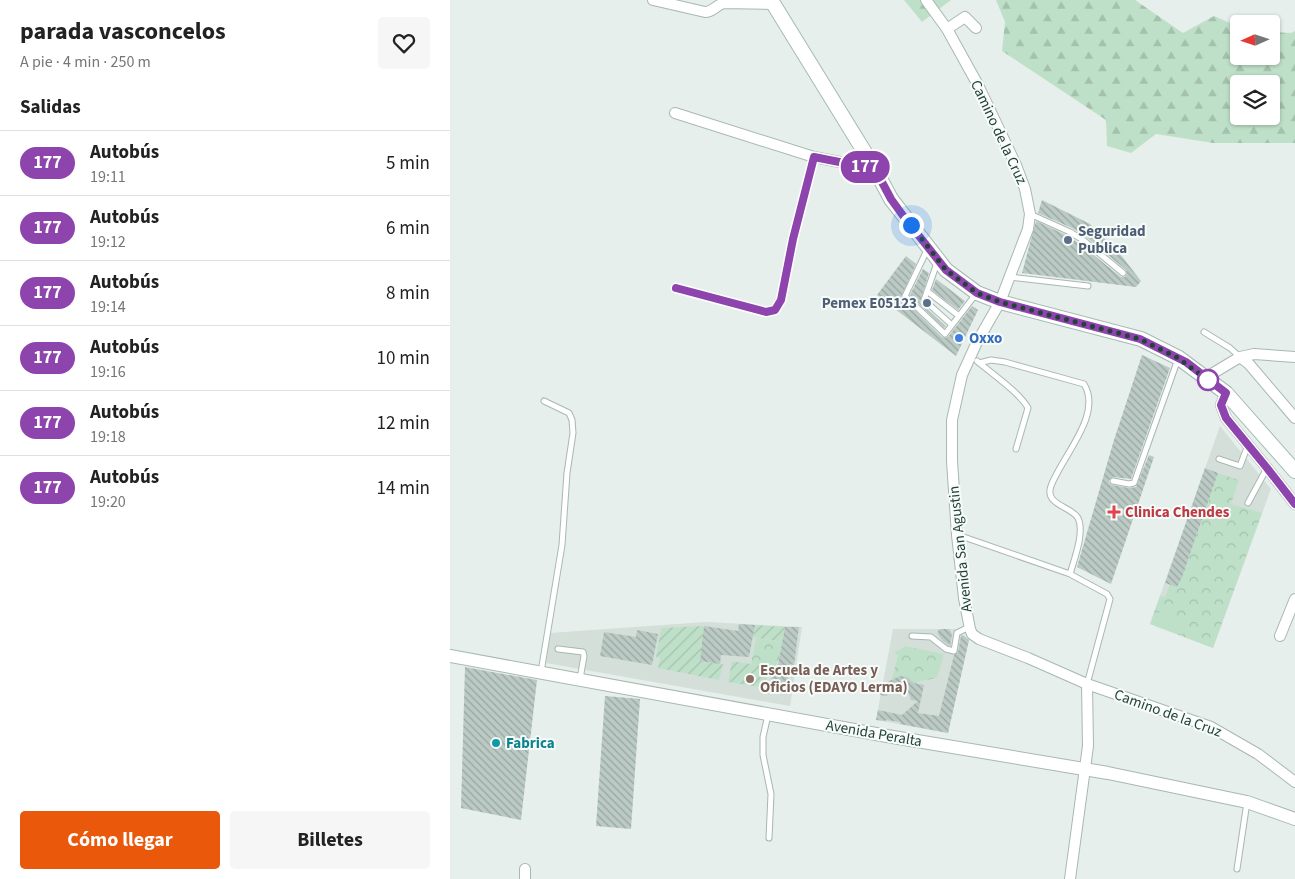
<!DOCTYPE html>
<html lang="es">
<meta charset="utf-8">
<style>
body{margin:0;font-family:"Source Sans 3",sans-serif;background:#f6f6f6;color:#222;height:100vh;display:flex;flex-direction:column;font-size:19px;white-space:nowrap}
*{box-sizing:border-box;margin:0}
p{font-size:16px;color:#767676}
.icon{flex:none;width:28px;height:28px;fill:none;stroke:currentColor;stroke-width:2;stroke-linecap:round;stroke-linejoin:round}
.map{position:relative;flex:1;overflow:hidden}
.panel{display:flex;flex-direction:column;background:#fff;width:450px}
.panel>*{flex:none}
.badge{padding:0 10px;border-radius:16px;font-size:18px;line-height:32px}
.needle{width:32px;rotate:267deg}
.fabs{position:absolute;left:780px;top:15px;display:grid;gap:10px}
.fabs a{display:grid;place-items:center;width:50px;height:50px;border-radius:5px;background:#fff;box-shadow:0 1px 4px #0004;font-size:25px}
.you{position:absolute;width:25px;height:25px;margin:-12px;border:4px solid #fff;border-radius:50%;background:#1a73e8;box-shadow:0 0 0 8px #1a73e833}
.map>.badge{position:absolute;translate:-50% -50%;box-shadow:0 0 0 2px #fff}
h2{padding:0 20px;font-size:19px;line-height:45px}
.round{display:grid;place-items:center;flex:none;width:52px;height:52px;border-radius:5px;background:#f6f6f6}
.summary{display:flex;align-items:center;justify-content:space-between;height:85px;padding:0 20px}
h1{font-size:24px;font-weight:700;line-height:38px}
.button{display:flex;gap:10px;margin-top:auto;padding:10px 20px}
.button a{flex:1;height:58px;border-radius:5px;background:#ea580c;color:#fff;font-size:20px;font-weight:700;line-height:58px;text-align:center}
.button a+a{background:#f6f6f6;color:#222}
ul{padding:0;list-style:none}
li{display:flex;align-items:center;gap:15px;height:65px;padding:0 20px;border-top:1px solid #e0e0e0}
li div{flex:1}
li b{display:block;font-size:19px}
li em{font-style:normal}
li .badge{min-width:55px;font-weight:700;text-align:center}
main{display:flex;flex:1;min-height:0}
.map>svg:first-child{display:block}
</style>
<main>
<section class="panel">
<div class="summary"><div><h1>parada vasconcelos</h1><p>A pie · 4 min · 250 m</p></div><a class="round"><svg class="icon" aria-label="heart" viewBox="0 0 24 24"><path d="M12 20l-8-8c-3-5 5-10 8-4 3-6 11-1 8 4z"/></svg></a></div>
<h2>Salidas</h2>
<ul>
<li><span class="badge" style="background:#8e44ad;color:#fff">177</span><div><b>Autobús</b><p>19:11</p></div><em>5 min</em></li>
<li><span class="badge" style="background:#8e44ad;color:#fff">177</span><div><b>Autobús</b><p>19:12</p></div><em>6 min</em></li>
<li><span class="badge" style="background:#8e44ad;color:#fff">177</span><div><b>Autobús</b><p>19:14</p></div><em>8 min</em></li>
<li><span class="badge" style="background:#8e44ad;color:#fff">177</span><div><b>Autobús</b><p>19:16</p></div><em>10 min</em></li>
<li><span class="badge" style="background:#8e44ad;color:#fff">177</span><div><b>Autobús</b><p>19:18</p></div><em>12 min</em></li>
<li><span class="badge" style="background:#8e44ad;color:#fff">177</span><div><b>Autobús</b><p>19:20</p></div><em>14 min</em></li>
</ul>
<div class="button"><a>Cómo llegar</a><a>Billetes</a></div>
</section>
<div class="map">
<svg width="845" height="879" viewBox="0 0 845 879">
<defs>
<pattern id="forest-firs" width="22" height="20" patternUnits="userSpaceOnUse" patternTransform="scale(1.25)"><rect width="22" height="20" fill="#bfe0c8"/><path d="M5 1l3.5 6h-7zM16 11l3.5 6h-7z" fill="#a4c1ad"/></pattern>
<pattern id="park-crowns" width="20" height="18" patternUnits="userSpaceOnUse" patternTransform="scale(1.25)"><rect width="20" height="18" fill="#bfe0c8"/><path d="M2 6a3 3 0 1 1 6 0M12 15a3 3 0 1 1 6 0" fill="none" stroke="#a4c1ad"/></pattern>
<pattern id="garden-furrows" width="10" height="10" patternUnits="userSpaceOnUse" patternTransform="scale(1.25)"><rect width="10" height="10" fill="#bfe0c8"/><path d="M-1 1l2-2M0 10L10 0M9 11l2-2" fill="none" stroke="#a4c1ad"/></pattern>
<pattern id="building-back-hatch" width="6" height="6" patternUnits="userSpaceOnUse" patternTransform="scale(1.25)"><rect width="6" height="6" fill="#bbcac4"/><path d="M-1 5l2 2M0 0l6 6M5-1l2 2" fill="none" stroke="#98a6a0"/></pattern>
</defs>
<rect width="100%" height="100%" fill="#e6efeb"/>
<path fill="#d4dfda" d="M770,426L821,489L763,648L700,624Z
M255,622L352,627L340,706L96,663L100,633Z
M443,629H510V633L519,640L498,733L426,720Z"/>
<path fill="url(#forest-firs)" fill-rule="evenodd" d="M454,0H501L472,22Z
M546,0H685L733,33L764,16L789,27V56H821V32L841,33L845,31V143H763L706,134L681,153L657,146L656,120L552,51L555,22ZM789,84H821V116H789Z"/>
<path fill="url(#park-crowns)" d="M768,473L789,480L781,504L812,513L763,648L700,624L710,596L715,597L720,584L732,576Z
M306,638L332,642L329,661L327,662L325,669L301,664Z
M455,646L494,654L487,678L470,681L465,684C457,675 452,675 442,679L448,655L445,653L446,651L450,650Z"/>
<path fill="url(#garden-furrows)" d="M305,625L335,627L332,642L303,637Z
M254,626L250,661L273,664L269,680L208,668L210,658L206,657L211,628Z
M282,661L319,667L315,688L278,682Z"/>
<path fill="#bfe0c8" d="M708,612L737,622L732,635L704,624Z"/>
<path fill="url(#building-back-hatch)" d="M592,200L640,224L671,255L691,281L686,287L572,273L586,221L618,236L630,244L671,277H675L677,274L676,270L635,236L622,228L588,213Z
M456,256L466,264L451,297L492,337L496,338L498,337L522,306L528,310L506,356L427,295Z
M473,269L479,273L470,302L496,326L494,328L460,295Z
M486,279L515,301L508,310L482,290Z
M692,355L720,368L681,479L663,477L659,480V483L662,485L679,488L686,487L699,455L704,457L661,584L627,567L664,440Z
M755,468L768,473L732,577L727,587L715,583Z
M289,624L305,625L299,657L271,655L270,664L250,661L254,626L288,631Z
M335,627H349L344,665L340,664L336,689L320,687L323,670L327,671Z
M490,629H499L502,634L500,646L492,640L488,634V631Z
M187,630L208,634L202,665L150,656L154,632L186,637Z
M513,635L519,640L498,733L450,724V722L436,720L435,721L426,720L428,710L452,715L468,701L461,700L457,689L444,687L438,692L437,696L430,695L432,687L435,683L450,676L457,677L464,683L474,685L468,713L489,716L504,655L508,652L511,636Z
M15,667L87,680L71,820L11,808Z
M155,696L190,699L181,829L146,826Z"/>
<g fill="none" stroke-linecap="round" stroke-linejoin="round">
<g stroke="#a8b8b2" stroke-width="7">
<path id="service" d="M580,214L620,232L633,240L673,273
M478,248L455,296L495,334L526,294
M487,263L474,300L502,325
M560,277L638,286
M226,288L316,312L325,310L331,300L343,239L364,157
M477,291L509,316
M754,332L780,348L790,357
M527,361C541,373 570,393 578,408L566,449
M529,363L541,360L555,362L634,384C653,415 612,456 601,486C594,505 621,506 628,518C635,532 624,560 620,574
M769,459L790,466L798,445
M663,481L679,484L684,483L728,359
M798,503L817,468
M508,535L620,574L657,594L660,599L637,684
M462,636L481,637L496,649L504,651L507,633L519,627
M108,649L133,652L134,656L130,679
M91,672L112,545L117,473L123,433L122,420L119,413L94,401
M318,715L313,737V755L321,794L319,838
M787,869L797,802"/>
</g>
<g stroke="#a8b8b2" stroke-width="12">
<path id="minor" d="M203,0L255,12C263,12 266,5 274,3L324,4
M476,0L497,29L528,85L566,165L575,189L580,214L578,229L550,302L527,342L512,375L502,420V461L507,535L514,598L520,629L522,634L529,639L578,658L637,684L638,746L620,879
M497,29L515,17L526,28
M225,113L364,157L425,169
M790,357L804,354L845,357
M755,378L790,357L799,364L845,418
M776,393L771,405L776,418L817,468L845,504
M830,636L845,599
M637,684L761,727L808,754L845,782
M75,879V869"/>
</g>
<g stroke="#a8b8b2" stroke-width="14">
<path id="tertiary" d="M0,656L437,736L658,773L797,802L845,819"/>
</g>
<g stroke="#a4bbb3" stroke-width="16">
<path id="secondary" d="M321,0L425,169L441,199L496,270L527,293L550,302L691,339L729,358L776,393L845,471"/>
</g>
<use href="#service" stroke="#fff" stroke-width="5"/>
<use href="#minor" stroke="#fff" stroke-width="10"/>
<use href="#tertiary" stroke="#fff" stroke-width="12"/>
<use href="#secondary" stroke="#fff" stroke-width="14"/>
</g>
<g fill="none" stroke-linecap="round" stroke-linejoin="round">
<g stroke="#fff" stroke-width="11">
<path id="line" d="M226,288L316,312L325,310L331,300L343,239L364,157L425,169L441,199L454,217L496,270L527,293L550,302L690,339L736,362L776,393L771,405L776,418L817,468L845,504"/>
</g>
<use href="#line" stroke="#8e44ad" stroke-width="8"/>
<path stroke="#24423a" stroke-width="5" stroke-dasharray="0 9" d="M461,225L496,270L527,293L550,302L690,339L728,358L758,380"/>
</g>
<g fill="#5c6f8a" stroke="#f7fbf9" stroke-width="2">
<circle cx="618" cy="240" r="5"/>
<circle cx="477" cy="303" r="5"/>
</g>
<circle fill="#3f7fe0" stroke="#f7fbf9" stroke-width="2" cx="509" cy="338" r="5"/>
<circle fill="#fff" stroke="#8e44ad" stroke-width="2.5" cx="758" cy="380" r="10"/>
<path fill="#e0444e" stroke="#f7fbf9" stroke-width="2" d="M661.5 504.5h5v5h5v5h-5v5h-5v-5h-5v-5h5z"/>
<circle fill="#8d6e63" stroke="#f7fbf9" stroke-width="2" cx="300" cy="679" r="5"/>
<circle fill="#0f9aa8" stroke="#f7fbf9" stroke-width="2" cx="46" cy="743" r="5"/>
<g text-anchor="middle" stroke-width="4" stroke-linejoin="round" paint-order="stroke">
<g font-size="15" fill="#24423a" stroke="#f7fbf9">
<text transform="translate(549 132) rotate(65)" y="5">Camino de la Cruz</text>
<text transform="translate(510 549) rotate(-96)" y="5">Avenida San Agustin</text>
<text transform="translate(718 713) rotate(20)" y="5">Camino de la Cruz</text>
<text transform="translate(424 733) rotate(10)" y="5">Avenida Peralta</text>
</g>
<g font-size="15" font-weight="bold" fill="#4e5e75" stroke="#f7fbf9" text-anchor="start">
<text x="628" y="236">Seguridad<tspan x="628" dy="17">Publica</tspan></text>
<text x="467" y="308" text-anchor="end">Pemex E05123</text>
</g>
<g font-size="15" font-weight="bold" fill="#366cbe" stroke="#f7fbf9" text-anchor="start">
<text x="519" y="343">Oxxo</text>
</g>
<g font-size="15" font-weight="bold" fill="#be3a42" stroke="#f7fbf9" text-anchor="start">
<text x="675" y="517">Clinica Chendes</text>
</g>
<g font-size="15" font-weight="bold" fill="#785e54" stroke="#f7fbf9" text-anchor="start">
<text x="310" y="675">Escuela de Artes y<tspan x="310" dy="17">Oficios (EDAYO Lerma)</tspan></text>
</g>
<g font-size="15" font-weight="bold" fill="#0d838f" stroke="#f7fbf9" text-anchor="start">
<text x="56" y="748">Fabrica</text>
</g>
</g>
</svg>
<div class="fabs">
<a><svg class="needle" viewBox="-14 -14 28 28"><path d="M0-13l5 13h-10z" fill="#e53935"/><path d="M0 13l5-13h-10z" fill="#767676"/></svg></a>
<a><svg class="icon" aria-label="layers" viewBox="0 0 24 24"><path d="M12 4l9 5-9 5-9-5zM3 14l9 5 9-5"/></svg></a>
</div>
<div class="you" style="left:461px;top:225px"></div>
<b class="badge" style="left:415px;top:167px;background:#8e44ad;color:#fff">177</b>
</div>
</main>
